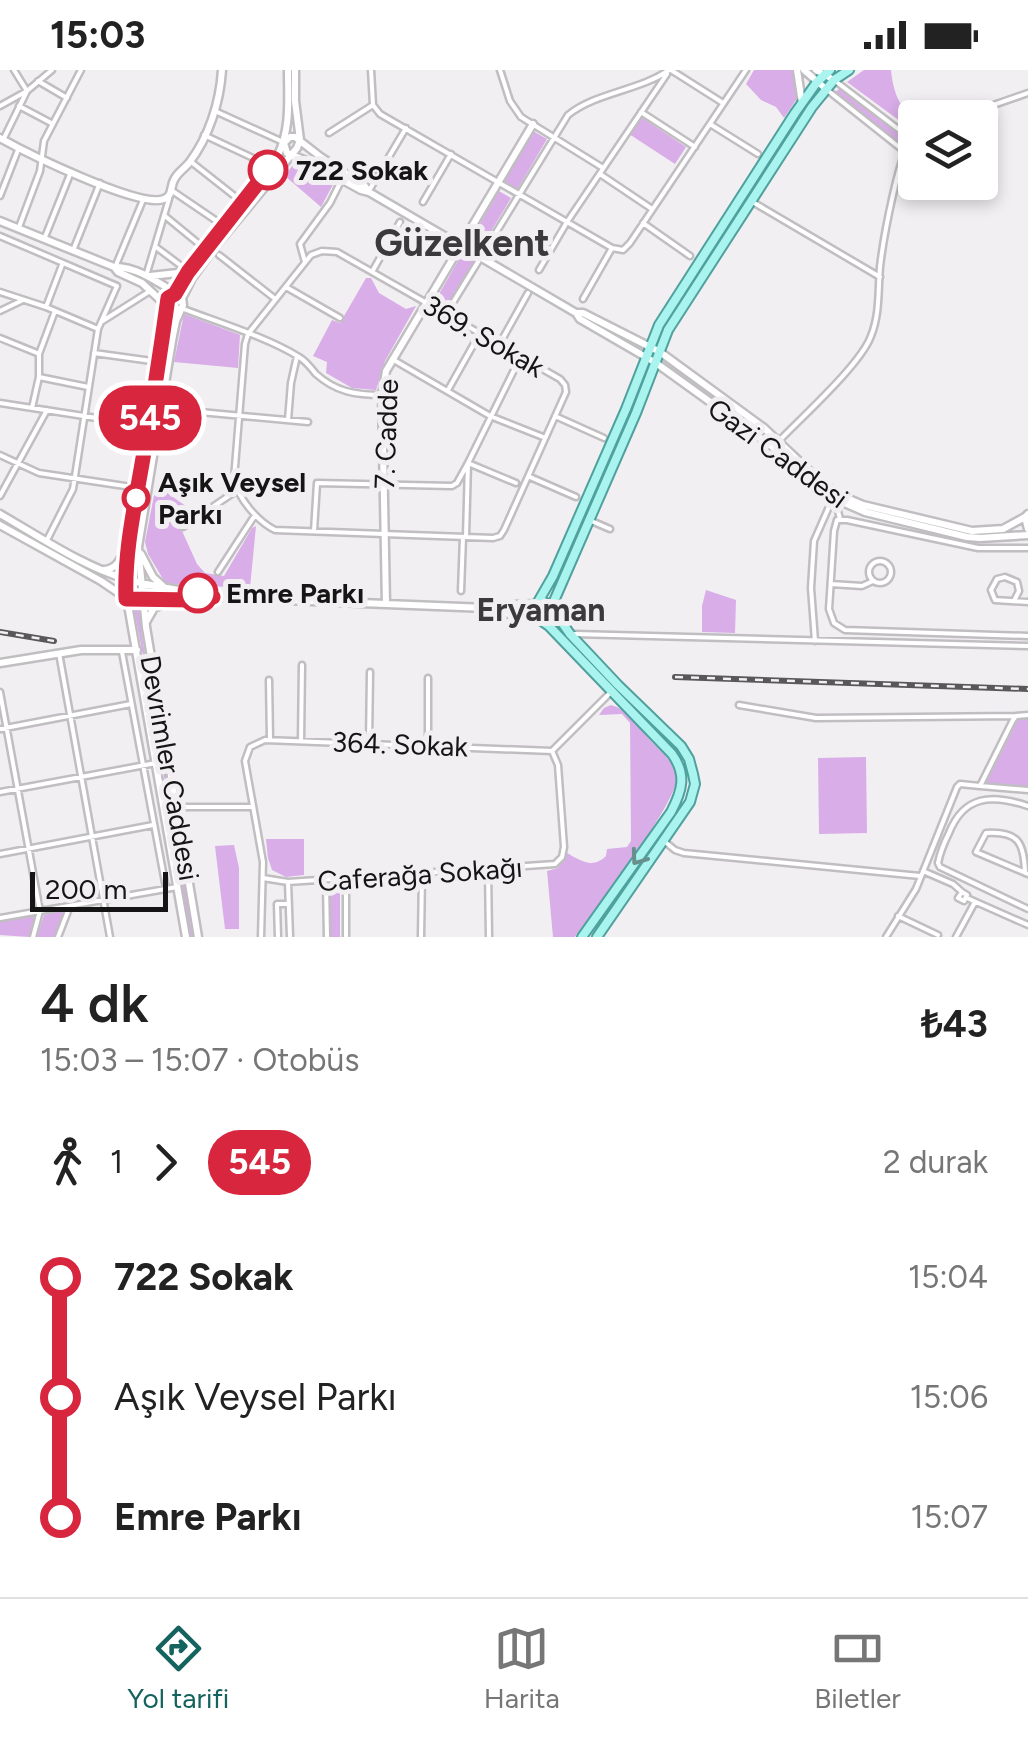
<!DOCTYPE html>
<html lang="tr">
<meta charset="utf-8">
<style>
body{margin:0;font-family:Figtree,sans-serif;background:#f2f2f2;color:#222;height:100vh;display:flex;flex-direction:column;font-size:38px;white-space:nowrap}
*{box-sizing:border-box;margin:0}
p{font-size:32px;color:#767676}
.icon{flex:none;width:55px;height:55px;fill:none;stroke:currentColor;stroke-width:2;stroke-linecap:round;stroke-linejoin:round}
.map{position:relative;height:867px;overflow:hidden}
.side{display:flex;flex-direction:column;background:#fff;flex:1}
.side>*{flex:none}
.badge{padding:0 20px;border-radius:32px;font-size:35px;line-height:65px}
.controls{position:absolute;left:898px;top:30px;display:grid;gap:20px}
.controls a{display:grid;place-items:center;width:100px;height:100px;border-radius:10px;background:#fff;box-shadow:0 5px 15px #0003;font-size:50px}
.scale{position:absolute;left:30px;bottom:25px;width:138px;box-sizing:border-box;padding-left:10px;border:5px solid #161516;border-top:0;font-size:28px;line-height:35px;white-space:nowrap;color:#161516;-webkit-text-stroke:8px #f2eff3;paint-order:stroke}
.map>.badge{position:absolute;translate:-50% -50%;box-shadow:0 0 0 5px #fff}
.legs{display:flex;align-items:center;gap:15px;height:110px;padding:0 40px;font-size:32px}
.legs p{margin-inline-start:auto}
.overview{display:flex;align-items:center;justify-content:space-between;height:170px;padding:0 40px}
h1{font-size:55px;font-weight:600;line-height:75px}
ul{padding:0 40px;list-style:none}
li{display:flex;align-items:center;gap:35px;height:120px;font-size:38px}
li i{display:grid;place-items:center;width:15px;height:100%;margin:0 12px;background:currentColor}
li i::after{content:'';width:25px;height:25px;margin:-12px;border:8px solid;border-radius:50%;background:#fff}
li p{margin-inline-start:auto}
li:first-child i{background:linear-gradient(#0000 50%,currentColor 0)}
li:last-child i{background:linear-gradient(currentColor 50%,#0000 0)}
.status{display:flex;justify-content:space-between;align-items:center;height:70px;padding:0 50px;background:#fff;direction:ltr}
.status svg{height:28px;fill:currentColor}
.menu{display:flex;justify-content:space-around;align-items:center;height:140px;border-top:2px solid #e0e0e0;background:#fff;font-size:28px;color:#767676}
.menu a{display:grid;justify-items:center;gap:5px}
.menu .active{color:#15635f}
.map>svg:first-child{display:block}
</style>
<div class="status"><b>15:03</b><svg viewBox="0 0 49 12"><path d="M0 12V9h3v3zM5 12V6h3v6zM10 12V3h3v9zM15 12V0h3v12zM26 1h20v11H26zM47 4h2v5h-2z"/></svg></div>
<div class="map">
<svg width="1028" height="867" viewBox="0 0 1028 867">
<rect width="100%" height="100%" fill="#f2eff3"/>
<path fill="#d8ade8" d="M754,0H793L798,27L784,48L776,37L761,30L746,14Z
M864,0H891C893,20 899,41 917,47L915,56L908,57L847,12Z
M841,18L900,64L909,68L903,77L836,24L835,22Z
M641,47L686,77L675,94L629,64Z
M533,61L547,69L517,120L504,112Z
M300,93L336,109L321,137L285,106L292,96Z
M499,121L511,128L481,178L470,171Z
M462,184L474,191L446,238L435,231Z
M366,208H371L379,223L406,239L416,236L385,291L376,320L352,318L326,303L327,292L313,286L332,250L340,253Z
M184,244L240,265L238,298L174,292Z
M156,415L190,439L178,452L197,494L205,503L224,506L252,458L256,456L250,518L166,514L148,484L145,472Z
M706,520L736,530L735,563L702,562V536Z
M134,539H140L142,567L195,867H190L152,632Z
M611,635C627,639 639,657 650,670C659,680 675,692 677,706C680,730 593,841 575,867H553L547,801L558,798L567,783C581,791 593,799 606,786L607,779L627,777L631,771L630,653L622,644L599,645L604,638Z
M1022,647H1028V718L986,713L1018,649Z
M866,687L867,763L819,764L818,688Z
M266,769H304V805L286,807L272,800L268,788Z
M234,775L239,798V859H225L215,776Z
M330,814L340,816V867H330Z
M66,840L55,867H37L44,845Z
M34,846L32,863L29,867L0,865V852Z"/>
<g fill="none" stroke-linecap="round" stroke-linejoin="round">
<g stroke="#c0bec1" stroke-width="9">
<path id="street" d="M371,0L373,35
M500,0L510,31L521,47L603,98
M671,0L723,33
M834,10L910,68
M38,11L67,28
M826,19L904,81
M373,35L380,44L612,178L623,180L630,173L746,0
M0,36L27,21L52,0
M19,36L53,54
M215,41L283,72
M641,42L695,77
M956,48L1028,23
M710,54L758,84
M329,63L373,35
M204,65L268,95
M3,70L27,21L14,0
M190,91L237,128
M600,104L652,139
M370,119L406,58
M171,120L224,156
M0,126L18,80
M751,131L880,207
M423,132L451,84
M165,146L204,178
M643,153L690,186
M19,157L40,101L44,71L81,0
M0,166L117,216L98,259L73,419L47,470
M45,167L71,102
M156,177L188,201
M74,178L100,113
M322,181L337,182L560,309L565,315L566,322L504,460L500,466L493,468L275,460C257,451 238,428 234,409L245,274L248,264L311,185Z
M219,185L274,228
M305,192L300,174L330,133L339,115
M116,195L143,130
M539,200L567,152L667,4
M372,202L400,152
M146,206L169,129
M286,217L340,248
M0,222L46,237L98,259
M583,229L612,178
M46,237L62,195
M181,238C217,252 267,267 299,287C306,291 311,298 316,304C336,322 356,325 382,325
M0,241L23,230
M446,244L568,45C597,22 639,21 669,0
M101,252L150,221
M0,268L37,283
M499,275L528,223
M94,283L159,292
M392,289L490,346L543,367
M39,307L88,317
M448,320L480,263
M0,333L148,356
M32,338L39,307V284L55,241
M168,339L308,352
M555,346L604,368
M288,350L291,313L297,286
M779,371C802,347 861,294 871,266C880,244 878,220 880,197C883,171 899,79 915,63
M0,385L39,403L138,418
M530,407L576,427
M0,426L47,340
M840,432L837,437L840,449
M589,450L610,459
M183,457L236,421
M314,461L317,413L452,416L457,413L468,393L516,413
M466,467L468,393L520,288
M1028,478H978L847,450H837L834,461L829,539L834,553L845,560L1028,566
M869 502a11 11 0 1 1 22 0a11 11 0 1 1-22 0Z
M218,502L255,445
M831,514L862,516L873,511
M461,521L463,467
M1014,531L1019,521L1017,512L1005,507L997,509L991,520L995,530L1028,532
M575,564L1028,576
M815,571L811,518L814,471L832,430
M122,582L166,818
M59,583L110,867
M428,608V675
M269,610L270,670
M0,622L40,841L33,867
M739,635L816,648L1016,646
M0,659L131,634
M301,671L302,595
M369,673L370,602
M980,716L1028,720
M0,722L156,693
M1028,736C992,724 964,725 949,763C944,773 940,783 938,793L940,797L1028,839
M178,737H253
M664,771L675,780L684,783L920,806
M0,784L153,755
M488,799L489,867
M923,801L953,814L962,822
M1025,803C1024,773 1019,761 986,763L976,782L1028,804
M263,808L288,812L555,794L562,787L564,777L558,695L552,681L611,622
M346,809V867
M288,812L290,867
M326,815L327,867
M962,822L967,825L964,831L958,828Z
M967,828L1028,855
M898,846L938,865
M0,848L177,817
M58,867L70,836
M261,867L263,792L245,691L250,677L265,670L552,681
M278,867L277,834H289
M421,867L422,804
M886,867L916,819L957,717L960,714L980,716L1013,650L1016,646L1028,645
M956,867L975,832"/>
</g>
<g stroke="#c0bec1" stroke-width="11">
<path id="secondary" d="M797,0L802,33
M804,0L826,19
M816,0L834,10
M295,67L322,88L364,115L369,122L361,120L314,94L287,83L284,73L290,67Z
M0,68C25,82 140,139 164,129C173,126 170,117 174,110C177,103 184,99 189,93C209,67 220,32 222,0
M369,122L576,243
M0,151L114,197
M150,206L187,202
M177,224C159,213 136,196 114,197L118,202L142,213L170,239H180
M0,444C40,467 82,496 126,509C155,518 184,519 211,527
M1028,444L1025,447L1028,459
M1025,447L1003,459L972,461L863,435L842,426L822,413L764,358L660,282L583,243H576L580,249L656,293L781,383L818,418L833,428L865,442L967,467L980,468L1028,465
M0,455L101,511L126,528
M141,484L153,507L165,518
M104,500C116,499 121,490 125,479
M127,529L193,531L213,527L487,538L495,536L536,534
M386,534L382,325L386,301L533,54
M488,539L495,542L538,548
M146,552L154,538L169,532
M0,593L81,580H137
M186,867L127,529C124,490 132,452 139,414C149,353 163,291 167,230L175,224L188,201L278,85C291,58 288,30 288,0
M198,867L146,557L138,477L172,271L176,251L183,235L182,228L192,208L213,179L297,78L300,70L295,31V0"/>
</g>
<g stroke="#50a19d" stroke-width="12">
<path id="primary" d="M538,532L553,506L626,339L659,255L795,43L817,12L830,0
M551,538L636,343L668,260L812,37L834,10L849,0
M582,867L671,742C682,721 687,705 672,684L549,556L536,547L534,536L541,531L549,534L570,564L618,615L681,676L689,689L693,704L695,714L690,732L597,867"/>
</g>
<use href="#street" stroke="#fff" stroke-width="4"/>
<use href="#secondary" stroke="#fff" stroke-width="6"/>
<use href="#primary" stroke="#a9f4ef" stroke-width="8"/>
<g stroke="#595759" stroke-width="6">
<path id="rail" d="M0,562L54,571
M675,607L1028,619"/>
</g>
<use href="#rail" stroke="#f2eff3" stroke-width="2.5" stroke-dasharray="8" stroke-linecap="butt"/>
</g>
<defs><path id="oneway-chevron" d="M-2-3.5L2.5 0L-2 3.5" fill="none" stroke-width="1.6" stroke-linecap="round" stroke-linejoin="round" transform="scale(2.5)"/></defs>
<use stroke="#67908d" href="#oneway-chevron" transform="translate(638 788) rotate(126)"/>
<g fill="none" stroke-linecap="round" stroke-linejoin="round">
<g stroke="#fff" stroke-width="22">
<path id="line-1" d="M198,523L213,527L193,530L126,529C124,479 136,431 144,382C153,330 161,278 168,228L175,224L188,202L268,100"/>
</g>
<use href="#line-1" stroke="#d7263d" stroke-width="15"/>
</g>
<g fill="#fff" stroke="#d7263d" stroke-width="5">
<circle cx="268" cy="100" r="18"/>
<circle cx="136" cy="428" r="12"/>
<circle cx="198" cy="523" r="18"/>
</g>
<g text-anchor="middle" stroke-width="10" stroke-linejoin="round" paint-order="stroke">
<g font-size="28" font-weight="bold" fill="#161516" stroke="#f2eff3" text-anchor="start">
<text x="296" y="110">722 Sokak</text>
<text x="158" y="422">Aşık Veysel<tspan x="158" dy="32">Parkı</tspan></text>
<text x="226" y="533">Emre Parkı</text>
</g>
<g font-size="28" fill="#161516" stroke="#f2eff3">
<text transform="translate(484 266) rotate(30)" y="10">369. Sokak</text>
<text transform="translate(386 364) rotate(-88)" y="10">7. Cadde</text>
<text transform="translate(778 383) rotate(36)" y="10">Gazi Caddesi</text>
<text transform="translate(400 674) rotate(2)" y="10">364. Sokak</text>
<text transform="translate(170 698) rotate(80)" y="10">Devrimler Caddesi</text>
<text transform="translate(420 804) rotate(-4)" y="10">Caferağa Sokağı</text>
</g>
<g font-size="32" font-weight="bold" fill="#3b393b" stroke="#f2eff3">
<text x="541" y="551">Eryaman</text>
</g>
<g font-size="38" font-weight="bold" fill="#3b393b" stroke="#f2eff3">
<text x="462" y="186">Güzelkent</text>
</g>
</g>
</svg>
<div class="controls">
<a><svg class="icon" aria-label="layers" viewBox="0 0 24 24"><path d="M12 4l9 5-9 5-9-5zM3 14l9 5 9-5"/></svg></a>
</div>
<div class="scale">200 m</div>
<b class="badge" style="left:150px;top:348px;background:#d7263d;color:#fff">545</b>
</div>
<section class="side">
<div class="overview"><div><h1>4 dk</h1><p>15:03 – 15:07 · Otobüs</p></div><b>₺43</b></div>
<div class="legs"><svg class="icon" aria-label="walk" viewBox="0 0 24 24"><circle cx="13" cy="4" r="2"/><path d="M13 8l-2 6 4 7M11 14l-3 7M7 12l3-4h3l4 4"/></svg>1<svg class="icon" aria-label="forward" viewBox="0 0 24 24"><path d="M9 5l7 7-7 7"/></svg><b class="badge" style="background:#d7263d;color:#fff">545</b><p>2 durak</p></div>
<ul>
<li><i style="color:#d7263d"></i><b>722 Sokak</b><p>15:04</p></li>
<li><i style="color:#d7263d"></i><span>Aşık Veysel Parkı</span><p>15:06</p></li>
<li><i style="color:#d7263d"></i><b>Emre Parkı</b><p>15:07</p></li>
</ul>
</section>
<nav class="menu">
<a class="active"><svg class="icon" aria-label="directions" viewBox="0 0 24 24"><path d="M12 3l9 9-9 9-9-9zM9 14v-3h6M13 9l2 2-2 2"/></svg>Yol tarifi</a>
<a><svg class="icon" aria-label="map" viewBox="0 0 24 24"><path d="M3 6l6-2 6 2 6-2v14l-6 2-6-2-6 2zM9 4v14M15 6v14"/></svg>Harita</a>
<a><svg class="icon" aria-label="tickets" viewBox="0 0 24 24"><path d="M3 7h18v10H3zM15 7v10"/></svg>Biletler</a>
</nav>
